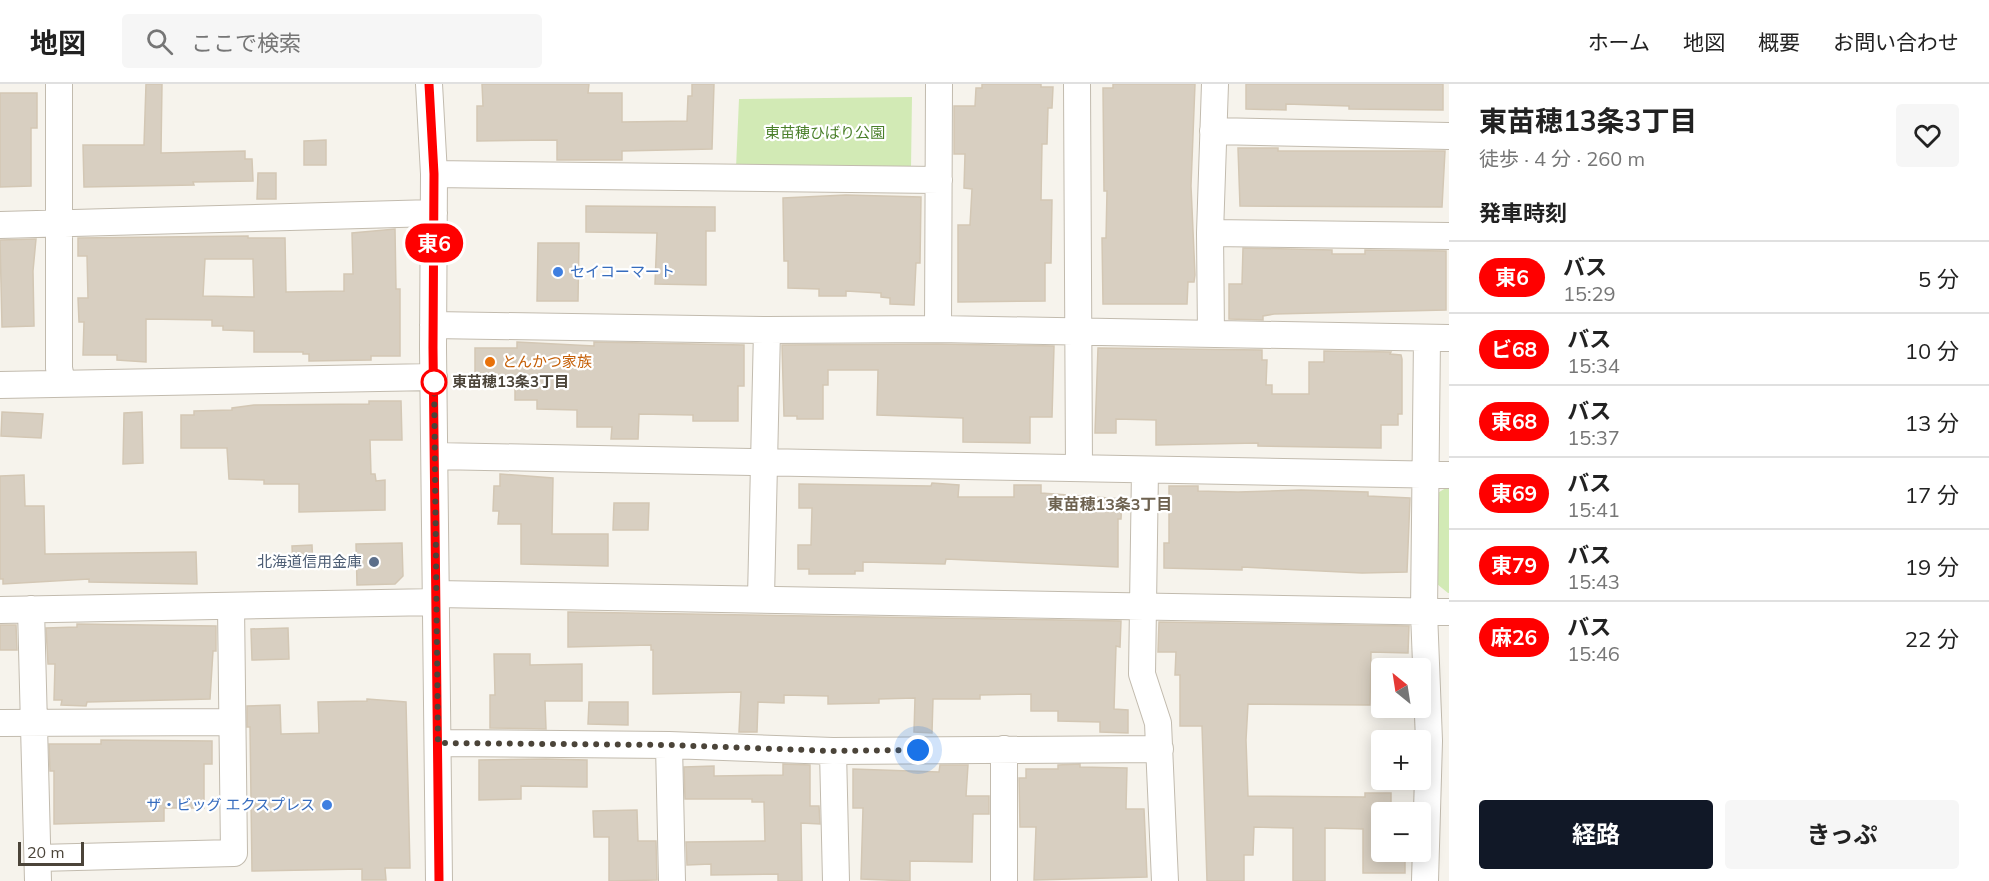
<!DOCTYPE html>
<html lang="ja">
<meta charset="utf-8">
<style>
body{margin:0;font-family:Mulish,"Noto Sans JP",sans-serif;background:#f6f6f6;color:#222;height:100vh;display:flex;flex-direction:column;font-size:22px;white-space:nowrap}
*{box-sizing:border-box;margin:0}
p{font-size:20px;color:#767676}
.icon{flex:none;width:33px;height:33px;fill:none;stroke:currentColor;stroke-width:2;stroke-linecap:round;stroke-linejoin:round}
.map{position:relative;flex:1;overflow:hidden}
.drawer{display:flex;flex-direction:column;background:#fff;width:540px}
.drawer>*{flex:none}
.badge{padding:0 12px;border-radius:20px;font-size:21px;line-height:39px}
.needle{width:39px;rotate:330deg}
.buttons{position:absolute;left:1371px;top:574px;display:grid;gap:12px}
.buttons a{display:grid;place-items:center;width:60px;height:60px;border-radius:6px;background:#fff;box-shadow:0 3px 15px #0003;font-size:30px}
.scale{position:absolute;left:18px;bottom:15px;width:66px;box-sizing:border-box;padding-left:6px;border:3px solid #4b4439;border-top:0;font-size:16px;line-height:21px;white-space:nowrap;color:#4b4439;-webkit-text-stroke:4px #fff;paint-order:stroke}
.you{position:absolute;width:30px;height:30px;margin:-15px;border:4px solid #fff;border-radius:50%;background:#1a73e8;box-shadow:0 0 0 9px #1a73e833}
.map>.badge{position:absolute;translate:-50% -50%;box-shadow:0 0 0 3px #fff}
h2{padding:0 30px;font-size:22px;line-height:54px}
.round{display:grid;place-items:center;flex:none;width:63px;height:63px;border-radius:6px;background:#f6f6f6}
.headline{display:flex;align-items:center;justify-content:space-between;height:102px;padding:0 30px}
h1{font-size:28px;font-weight:700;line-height:45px}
.button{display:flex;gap:12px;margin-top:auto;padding:12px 30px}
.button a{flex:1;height:69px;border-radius:6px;background:#111827;color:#fff;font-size:24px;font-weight:700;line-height:69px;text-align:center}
.button a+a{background:#f6f6f6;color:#222}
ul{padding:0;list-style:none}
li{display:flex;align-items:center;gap:18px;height:72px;padding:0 30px;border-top:2px solid #e0e0e0}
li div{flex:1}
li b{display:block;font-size:22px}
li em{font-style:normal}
li .badge{min-width:66px;font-weight:700;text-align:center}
header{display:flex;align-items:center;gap:36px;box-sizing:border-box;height:84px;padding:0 30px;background:#fff;border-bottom:2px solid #e0e0e0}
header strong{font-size:28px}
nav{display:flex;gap:33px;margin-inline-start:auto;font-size:21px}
.search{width:420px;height:54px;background:#f6f6f6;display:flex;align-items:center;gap:15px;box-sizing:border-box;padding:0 21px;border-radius:6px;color:#767676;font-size:22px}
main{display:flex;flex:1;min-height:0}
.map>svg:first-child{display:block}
</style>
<header>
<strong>地図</strong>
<div class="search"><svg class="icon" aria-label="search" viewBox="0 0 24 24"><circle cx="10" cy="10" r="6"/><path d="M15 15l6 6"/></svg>ここで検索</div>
<nav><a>ホーム</a><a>地図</a><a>概要</a><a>お問い合わせ</a></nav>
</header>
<main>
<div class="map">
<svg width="1449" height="797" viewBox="0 0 1449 797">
<rect width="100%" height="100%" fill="#f6f3ec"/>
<path fill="#d2eab5" d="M912,13L911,84H736L739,15Z
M1449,402V509H1448L1437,500L1436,410Z"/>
<path fill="#d8cfc1" stroke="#d3c7b4" stroke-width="1.5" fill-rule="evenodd" d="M146,0H162L161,69L245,67V75H252L253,97L193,98L194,101L84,103L83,61H144Z
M482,0H589L588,9H622V38L687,37L688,12H692V0H714L712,65L622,67V76H557V56L477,57V22H483Z
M982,0H1041V3H1053L1052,24H1048L1047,60H1042L1041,116H1052L1051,179H1045V217L958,218V141H970L972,105L964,104L965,70H954V22H975L976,4H982Z
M1113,0H1195L1191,102L1195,191L1194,198H1188L1187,220H1103L1102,154H1106L1107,107H1104L1103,4H1113Z
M1246,0H1443V26L1349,25V22L1286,20V26L1246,25Z
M0,9H37V44H31V102L0,103Z
M326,56V81H304V57Z
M1238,64H1278V67H1445L1442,123L1240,122Z
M258,89H276V115H257Z
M846,111L921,113L920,179H916L914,221L890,220V214L881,213V209L846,207V212H819V205L788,204V177H784L783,114Z
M586,122L715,123V147H706V201L655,200L657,149L586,148Z
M395,145L396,205H400V272H371V276L309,277V270H303V268H254V247L223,246V242H212V236L146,235V278L117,276V271H83L84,238H79L78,214H88L87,172H78V154L248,152V154H285L286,208L344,207V190H353L352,149ZM205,175H253L254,213L203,212Z
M36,155L33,187L34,242L2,243L0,156Z
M538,159H579L578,217H537Z
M1243,164L1332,166V170H1365V166L1446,167V226L1274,230L1263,232V236L1229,235V200H1242Z
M517,258L594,262V258L744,261V302H738V337H693V331L639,330L638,355H611L612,343H577V326L537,325V316H515V293H475V264H517Z
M938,260L1054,262L1052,333H1030V359L963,358V334L877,331L878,286H828V301H823V335H797V332H784L782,261Z
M1098,264L1262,266V276H1267L1266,301H1272V310H1309V278H1324V267L1391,268L1390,270L1401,271L1402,275V330H1398V341H1381V364L1258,362V359L1156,361V336L1116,335V349H1095Z
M369,317H401L402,356H370L371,390H375L376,397L385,396V426L299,428V400H264V396L229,395L227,364H181V331H194V327L232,326V324L254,321L369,320Z
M2,328L43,330L41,354L1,352Z
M142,328L143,379L123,380L124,329Z
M500,390L553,394L552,450H608V482L521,480V440H498L499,427H493L494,402H500Z
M24,391L25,422H44L45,470L196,468L197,500L89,498V495L3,500V495H0V392Z
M932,399L959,401L958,413H1014V401H1041V409L1122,415L1121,435H1118V483L946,475L945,480L863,478V487H855V490H809V485H798V461H811L812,424H799V400L931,402Z
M1169,402H1198V407L1238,408L1301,406L1368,408V412L1410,414L1407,488L1362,489L1242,483V486L1164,484V459H1169Z
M614,419H649L648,446H613Z
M402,459L403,492L395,500L357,501L356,460Z
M312,461L313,483L293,484L292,462Z
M568,528L1121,537L1120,563L1116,562L1114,625L1128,626V649L1100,648V638L1058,637V627H1031V610L980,611V615H933L932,649L914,648L915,614L879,615V619L828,620V612L784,611V619L758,618L757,648H739L741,608L653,610V566H651V561L568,563Z
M1159,538L1409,542L1408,569L1371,568L1370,621L1248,620L1246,656L1248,712L1365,713V709H1391V729H1382V768H1405V789H1363V745L1325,744V797H1293V744L1254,743L1253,771H1244V797H1207L1202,642H1180V591H1175L1176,568H1158Z
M77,540L216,542V567H213L210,615L87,618L86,622L61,621L62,616H54L55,580H48L46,544L77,543Z
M0,541H16L17,566H0Z
M288,544L289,575L252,576L251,545Z
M494,570H530V581L582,580V617H545L546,645L490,644V611H495Z
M367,615L406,618L410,784H385L386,796H362V785L252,787L250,643H247V622L280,621L281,650L319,649L318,618L367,617Z
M589,618H628V641L588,640Z
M101,656L212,657V680H204V724H164V737L54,740V687H50L49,660H101Z
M546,675L587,676V703L521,702V715L479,716V676Z
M783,680L810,681V722H819L820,740L801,739L802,797H778V790L711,791V780L687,781L686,758L765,757L764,718H752V715H685L684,683L714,682V692L783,691Z
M1080,680V683L1127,684L1126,725H1144L1147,793L1034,796L1036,743H1020L1019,694H1026V685H1058V681Z
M940,681H968L966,712H989V730H973L972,778L910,777V797L861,795L863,724H853V685L939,688Z
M637,726L638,757H656L657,796L609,797V753H594L593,727Z"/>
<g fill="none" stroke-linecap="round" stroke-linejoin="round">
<g stroke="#c2bbae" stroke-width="28">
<path id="minor" d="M59,0V284L62,299
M429,0L434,90L433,264L439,797
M1077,0L1079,384
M1213,47L1449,52
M434,90L939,96
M0,141L434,129
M1210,149L1449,152
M433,241L767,246L938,245L1449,254
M938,245L939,0
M1211,250L1210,149L1215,0
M0,301L434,293
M435,372L1449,391
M1145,386L1142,590L1158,639L1165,797
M436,510L1449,528
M761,514L767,246
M31,525L38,797
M0,526L437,518
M0,639L232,638
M438,659L669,661L833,667L1160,665
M669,661L672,797
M1004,665V797
M833,667L836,797
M38,774L234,769L231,522
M1425,797L1429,657L1424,528L1427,254"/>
</g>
<use href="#minor" stroke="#fff" stroke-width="26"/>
</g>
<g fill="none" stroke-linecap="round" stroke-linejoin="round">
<g stroke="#fff" stroke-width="14">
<path id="line" d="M429,0L434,90L433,264L439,797"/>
</g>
<use href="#line" stroke="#f00" stroke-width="9"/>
<path stroke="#4b4439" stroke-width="6" stroke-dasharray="0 10.8" d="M434,298V293L438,659L669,661L833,667L918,666"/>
</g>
<g fill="#3f7fe0" stroke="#fff" stroke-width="2">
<circle cx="558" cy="188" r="6"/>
<circle cx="327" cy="721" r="6"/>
</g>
<circle fill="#e8710a" stroke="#fff" stroke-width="2" cx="490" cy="278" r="6"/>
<circle fill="#fff" stroke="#f00" stroke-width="3" cx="434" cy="298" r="12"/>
<circle fill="#5c6f8a" stroke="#fff" stroke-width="2" cx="374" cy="478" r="6"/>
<g text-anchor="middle" stroke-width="4.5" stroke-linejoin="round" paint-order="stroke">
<g font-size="15" fill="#4a7f2a" stroke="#fff">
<text x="825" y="54">東苗穂ひばり公園</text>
</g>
<g font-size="15" fill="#366cbe" stroke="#fff" text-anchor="start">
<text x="570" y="193">セイコーマート</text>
<text x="315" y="726" text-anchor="end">ザ・ビッグ エクスプレス</text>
</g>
<g font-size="15" fill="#c56008" stroke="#fff" text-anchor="start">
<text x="502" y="283">とんかつ家族</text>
</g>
<g font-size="15" font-weight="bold" fill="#4b4439" stroke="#fff" text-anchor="start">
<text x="452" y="303">東苗穂13条3丁目</text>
</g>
<g font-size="15" fill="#4e5e75" stroke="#fff" text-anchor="end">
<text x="362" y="483">北海道信用金庫</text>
</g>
<g font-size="16" font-weight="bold" fill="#6e6250" stroke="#fff">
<text x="1110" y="426">東苗穂13条3丁目</text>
</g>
</g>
</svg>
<div class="buttons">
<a><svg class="needle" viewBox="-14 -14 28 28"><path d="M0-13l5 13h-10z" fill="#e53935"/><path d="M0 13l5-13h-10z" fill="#767676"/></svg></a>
<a>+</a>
<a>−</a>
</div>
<div class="scale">20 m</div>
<div class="you" style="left:918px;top:666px"></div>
<b class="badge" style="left:434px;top:159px;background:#f00;color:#fff">東6</b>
</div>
<section class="drawer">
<div class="headline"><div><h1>東苗穂13条3丁目</h1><p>徒歩 · 4 分 · 260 m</p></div><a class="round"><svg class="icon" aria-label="heart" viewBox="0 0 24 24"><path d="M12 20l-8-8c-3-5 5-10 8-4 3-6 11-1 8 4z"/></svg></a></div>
<h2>発車時刻</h2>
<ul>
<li><span class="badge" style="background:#f00;color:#fff">東6</span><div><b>バス</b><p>15:29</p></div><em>5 分</em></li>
<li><span class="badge" style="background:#f00;color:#fff">ビ68</span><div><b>バス</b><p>15:34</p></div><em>10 分</em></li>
<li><span class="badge" style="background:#f00;color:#fff">東68</span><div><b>バス</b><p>15:37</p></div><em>13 分</em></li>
<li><span class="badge" style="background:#f00;color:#fff">東69</span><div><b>バス</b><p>15:41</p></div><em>17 分</em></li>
<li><span class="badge" style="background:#f00;color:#fff">東79</span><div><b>バス</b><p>15:43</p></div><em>19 分</em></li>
<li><span class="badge" style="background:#f00;color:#fff">麻26</span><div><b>バス</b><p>15:46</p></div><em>22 分</em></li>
</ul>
<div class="button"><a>経路</a><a>きっぷ</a></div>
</section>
</main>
